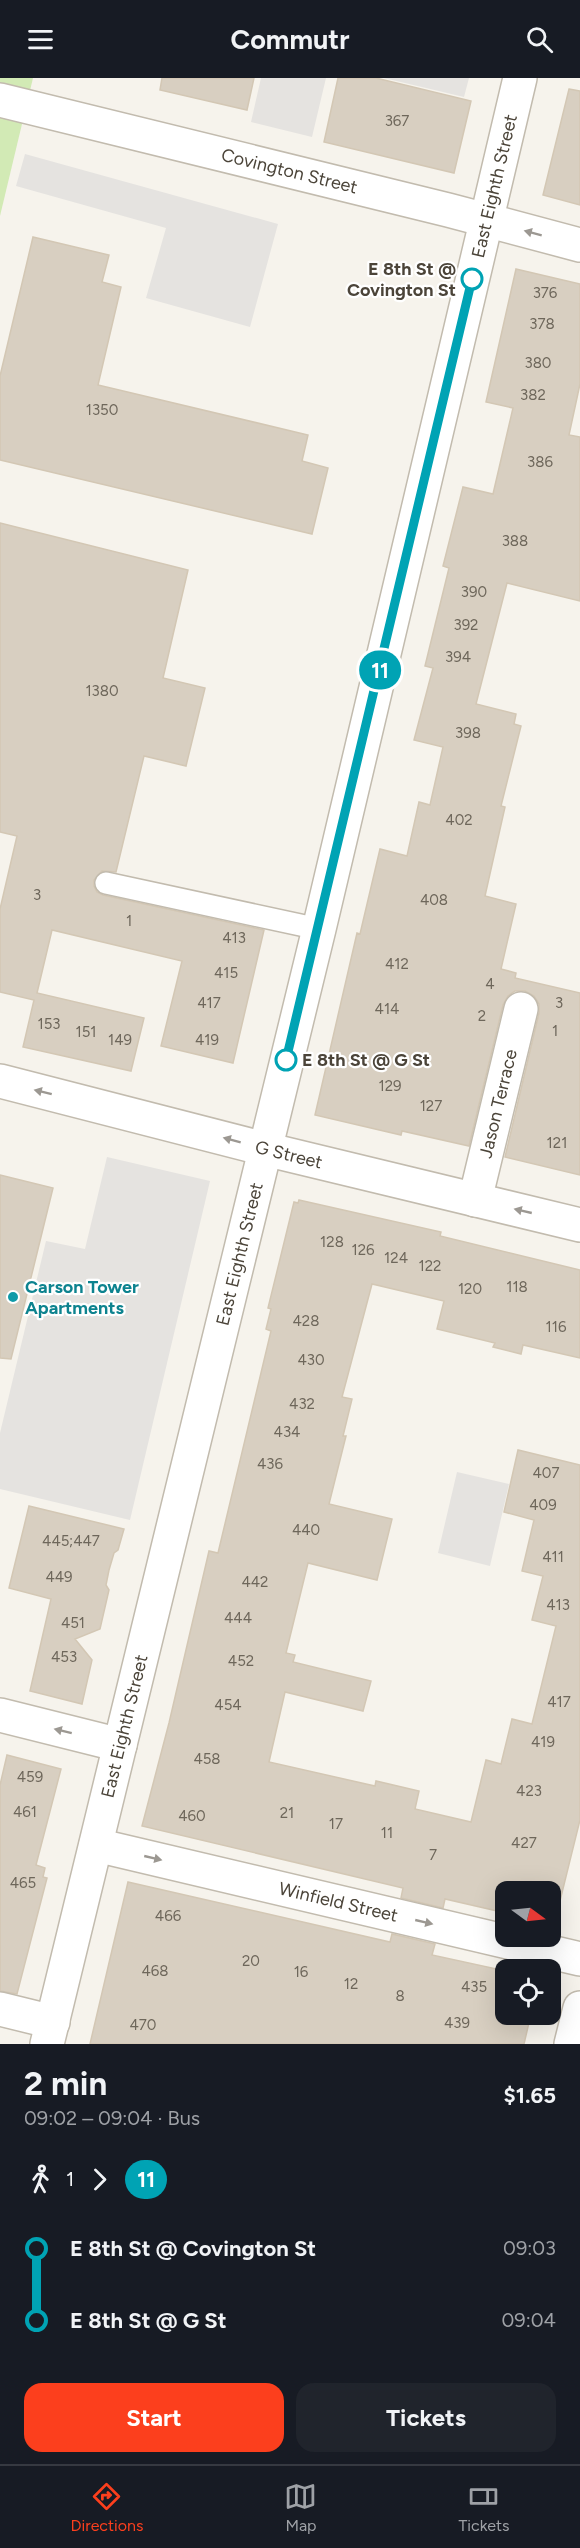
<!DOCTYPE html>
<meta charset="utf-8">
<style>
body{margin:0;font-family:Figtree,sans-serif;background:#20242c;color:#f1f3f6;height:100vh;display:flex;flex-direction:column;font-size:22px;white-space:nowrap}
*{box-sizing:border-box;margin:0}
p{font-size:20px;color:#9ea1a6}
.icon{flex:none;width:33px;height:33px;fill:none;stroke:currentColor;stroke-width:2;stroke-linecap:round;stroke-linejoin:round}
.map{position:relative;height:1966px;overflow:hidden}
.drawer{display:flex;flex-direction:column;background:#171b24;flex:1}
.drawer>*{flex:none}
.badge{padding:0 12px;border-radius:20px;font-size:21px;line-height:39px}
.needle{width:39px;rotate:105deg}
.tools{position:absolute;left:495px;top:1803px;display:grid;gap:12px}
.tools a{display:grid;place-items:center;width:66px;height:66px;border-radius:12px;background:#171b24;box-shadow:0 6px 24px #0002;font-size:30px}
.map>.badge{position:absolute;translate:-50% -50%;box-shadow:0 0 0 3px #fff}
.legs{display:flex;align-items:center;gap:9px;height:66px;padding:0 24px;font-size:20px}
.legs p{margin-inline-start:auto}
.head{display:flex;align-items:center;justify-content:space-between;height:102px;padding:0 24px}
h1{font-size:33px;font-weight:700;line-height:45px}
.button{display:flex;gap:12px;margin-top:auto;padding:12px 24px}
.button a{flex:1;height:69px;border-radius:18px;background:#fc3f1d;color:#fff;font-size:24px;font-weight:700;line-height:69px;text-align:center}
.button a+a{background:#20242c;color:#f1f3f6}
ul{padding:0 24px;list-style:none}
li{display:flex;align-items:center;gap:21px;height:72px;font-size:22px}
li i{display:grid;place-items:center;width:9px;height:100%;margin:0 8px;background:currentColor}
li i::after{content:'';width:15px;height:15px;margin:-8px;border:4px solid;border-radius:50%;background:#171b24}
li p{margin-inline-start:auto}
li:first-child i{background:linear-gradient(#0000 50%,currentColor 0)}
li:last-child i{background:linear-gradient(currentColor 50%,#0000 0)}
header{display:flex;justify-content:space-between;align-items:center;height:78px;padding:0 24px;background:#171b24;font-size:27px;font-weight:700}
.tab-bar{display:flex;justify-content:space-around;align-items:center;height:84px;border-top:2px solid #363941;background:#171b24;font-size:16px;color:#9ea1a6}
.tab-bar a{display:grid;justify-items:center;gap:3px}
.tab-bar .selected{color:#fc3f1d}
.map>svg:first-child{display:block}
</style>
<header><svg class="icon" aria-label="menu" viewBox="0 0 24 24"><path d="M4 6h16M4 12h16M4 18h16"/></svg>Commutr<svg class="icon" aria-label="search" viewBox="0 0 24 24"><circle cx="10" cy="10" r="6"/><path d="M15 15l6 6"/></svg></header>
<div class="map">
<svg width="580" height="1966" viewBox="0 0 580 1966">
<rect width="100%" height="100%" fill="#f6f3ec"/>
<path fill="#d2eab5" d="M0,0H33L0,138Z"/>
<path fill="#e5e3e0" d="M261,0H326L312,59L251,44Z
M384,0H469L464,19Z
M25,76L278,146L250,249L146,220L166,150L16,108Z
M107,1079L210,1103L130,1442L0,1411V1355L46,1163L85,1171Z
M457,1394L509,1406L490,1488L438,1475Z"/>
<path fill="#d8cfc1" stroke="#d3c7b4" stroke-width="1.5" d="M162,0H254L247,32L160,12Z
M338,0H376L471,23L454,95L324,64Z
M569,11L580,13V127L543,117Z
M33,159L109,177L102,204L121,209L98,307L308,357L302,383L328,390L312,456L0,382V298Z
M516,191L580,206V306L569,357L580,359V523L507,505L476,626L516,636L514,646L521,648L501,728L505,729L485,818L516,826L501,891L516,895L515,900L580,915V1097L505,1079L539,935V926L534,918L525,913H515L508,918L503,927L469,1068L402,1053L401,1057L315,1037L357,855L360,856L380,771L407,778L419,724L430,727L443,669L414,662L433,590L425,588L449,490L443,488L463,409L493,416L513,330L486,324Z
M0,445L188,492L163,600L205,610L186,688L144,678L116,794L102,793L94,802V808L97,814L103,817L264,852L233,985L161,968L182,883L52,852L37,915L144,940L131,993L23,969L34,922L0,914V831L17,758L0,754Z
M0,1097L53,1110L11,1281L0,1280Z
M299,1122L441,1154L440,1158L580,1192V1280L523,1267L521,1276L493,1269L495,1265L437,1251L444,1223L372,1206L342,1319L352,1321L343,1358H346L329,1426L392,1441L377,1502L308,1485L286,1575L295,1577L293,1584L371,1603L363,1633L285,1614L269,1684L375,1708L376,1703L419,1713L415,1731L471,1744L486,1682L501,1686L512,1641L532,1646L556,1548L532,1542L543,1498L522,1493L534,1442L504,1434L518,1372L580,1387V1742L554,1847L550,1846V1814H506V1835L445,1821L443,1830L401,1820L403,1810L142,1748L169,1645L209,1473L218,1475L271,1253L266,1251L271,1231L268,1230L294,1124L298,1125Z
M29,1428L124,1451L118,1472L114,1475L109,1492L106,1507L109,1512L100,1551L75,1561L92,1582L82,1626L30,1613L51,1521L9,1510Z
M7,1677L61,1691L36,1787L45,1790L43,1799L47,1800L17,1916L0,1913V1707Z
M128,1804L390,1864L392,1856L435,1866L432,1877L506,1893V1936H531L524,1966H90Z"/>
<g fill="none" stroke-linecap="round" stroke-linejoin="round">
<g stroke="#c2bbae" stroke-width="24">
<path id="service" d="M106,805L319,851"/>
</g>
<g stroke="#c2bbae" stroke-width="36">
<g id="minor">
<path id="s1" d="M0,22L448,132L580,167"/>
<path id="s2" d="M475,1122L521,931"/>
<path d="M0,1637L120,1667"/>
<path id="s3" d="M96,1767L580,1881"/>
<path d="M0,1931L53,1944"/>
<path id="s4" d="M47,1966L319,851L520,0"/>
<path d="M571,1966L580,1930"/>
</g>
</g>
<g stroke="#c2bbae" stroke-width="36">
<g id="tertiary">
<path id="s5" d="M0,1003L265,1071L580,1147"/>
</g>
</g>
<use href="#service" stroke="#fff" stroke-width="21"/>
<use href="#minor" stroke="#fff" stroke-width="33"/>
<use href="#tertiary" stroke="#fff" stroke-width="33"/>
</g>
<defs><path id="oneway-solid" d="M-6-.8H1V-3.2L6.5 0L1 3.2V.8H-6Z" transform="scale(1.5)"/></defs>
<g fill="#9c9892">
<use href="#oneway-solid" transform="translate(533 155) rotate(-165)"/>
<use href="#oneway-solid" transform="translate(43 1014) rotate(-166)"/>
<use href="#oneway-solid" transform="translate(232 1062) rotate(-165)"/>
<use href="#oneway-solid" transform="translate(523 1133) rotate(-167)"/>
<use href="#oneway-solid" transform="translate(63 1653) rotate(-166)"/>
<use href="#oneway-solid" transform="translate(153 1780) rotate(13)"/>
<use href="#oneway-solid" transform="translate(424 1844) rotate(13)"/>
</g>
<g fill="none" stroke-linecap="round" stroke-linejoin="round">
<g stroke="#fff" stroke-width="14">
<path id="line-1" d="M286,982L472,201"/>
</g>
<use href="#line-1" stroke="#00a3b4" stroke-width="9"/>
</g>
<g fill="#fff" stroke="#00a3b4" stroke-width="3">
<circle cx="472" cy="201" r="10"/>
<circle cx="286" cy="982" r="10"/>
</g>
<circle fill="#0f9aa8" stroke="#fff" stroke-width="2" cx="13" cy="1219" r="6"/>
<g text-anchor="middle" stroke-width="4.5" stroke-linejoin="round" paint-order="stroke">
<g font-size="15" fill="#6e675b">
<text x="397" y="48">367</text>
<text x="545" y="220">376</text>
<text x="542" y="251">378</text>
<text x="538" y="290">380</text>
<text x="533" y="322">382</text>
<text x="102" y="337">1350</text>
<text x="540" y="389">386</text>
<text x="515" y="468">388</text>
<text x="474" y="519">390</text>
<text x="466" y="552">392</text>
<text x="458" y="584">394</text>
<text x="102" y="618">1380</text>
<text x="468" y="660">398</text>
<text x="459" y="747">402</text>
<text x="37" y="822">3</text>
<text x="434" y="827">408</text>
<text x="129" y="848">1</text>
<text x="234" y="865">413</text>
<text x="397" y="891">412</text>
<text x="226" y="900">415</text>
<text x="490" y="911">4</text>
<text x="209" y="930">417</text>
<text x="559" y="930">3</text>
<text x="387" y="936">414</text>
<text x="482" y="943">2</text>
<text x="49" y="951">153</text>
<text x="555" y="958">1</text>
<text x="86" y="959">151</text>
<text x="120" y="967">149</text>
<text x="207" y="967">419</text>
<text x="390" y="1013">129</text>
<text x="431" y="1033">127</text>
<text x="557" y="1070">121</text>
<text x="332" y="1169">128</text>
<text x="363" y="1177">126</text>
<text x="396" y="1185">124</text>
<text x="430" y="1193">122</text>
<text x="517" y="1214">118</text>
<text x="470" y="1216">120</text>
<text x="306" y="1248">428</text>
<text x="556" y="1254">116</text>
<text x="311" y="1287">430</text>
<text x="302" y="1331">432</text>
<text x="287" y="1359">434</text>
<text x="270" y="1391">436</text>
<text x="546" y="1400">407</text>
<text x="543" y="1432">409</text>
<text x="306" y="1457">440</text>
<text x="71" y="1468">445;447</text>
<text x="553" y="1484">411</text>
<text x="59" y="1504">449</text>
<text x="255" y="1509">442</text>
<text x="558" y="1532">413</text>
<text x="238" y="1545">444</text>
<text x="73" y="1550">451</text>
<text x="64" y="1584">453</text>
<text x="241" y="1588">452</text>
<text x="559" y="1629">417</text>
<text x="228" y="1632">454</text>
<text x="543" y="1669">419</text>
<text x="207" y="1686">458</text>
<text x="30" y="1704">459</text>
<text x="529" y="1718">423</text>
<text x="25" y="1739">461</text>
<text x="287" y="1740">21</text>
<text x="192" y="1743">460</text>
<text x="336" y="1751">17</text>
<text x="387" y="1760">11</text>
<text x="524" y="1770">427</text>
<text x="433" y="1782">7</text>
<text x="23" y="1810">465</text>
<text x="168" y="1843">466</text>
<text x="251" y="1888">20</text>
<text x="155" y="1898">468</text>
<text x="301" y="1899">16</text>
<text x="351" y="1911">12</text>
<text x="474" y="1914">435</text>
<text x="400" y="1923">8</text>
<text x="457" y="1950">439</text>
<text x="143" y="1952">470</text>
</g>
<g font-size="18" fill="#4b4439" stroke="#fff">
<text dy="6" stroke="none"><textPath href="#s1" startOffset="298">Covington Street</textPath></text>
<text dy="6" stroke="none"><textPath href="#s4" startOffset="1911">East Eighth Street</textPath></text>
<text dy="6" stroke="none"><textPath href="#s2" startOffset="99">Jason Terrace</textPath></text>
<text dy="6" stroke="none"><textPath href="#s5" startOffset="298">G Street</textPath></text>
<text dy="6" stroke="none"><textPath href="#s4" startOffset="813">East Eighth Street</textPath></text>
<text dy="6" stroke="none"><textPath href="#s4" startOffset="327">East Eighth Street</textPath></text>
<text dy="6" stroke="none"><textPath href="#s3" startOffset="249">Winfield Street</textPath></text>
</g>
<g font-size="18" font-weight="bold" fill="#4b4439" stroke="#fff" text-anchor="end">
<text x="456" y="197">E 8th St @<tspan x="456" dy="21">Covington St</tspan></text>
<text x="302" y="988" text-anchor="start">E 8th St @ G St</text>
</g>
<g font-size="18" font-weight="bold" fill="#0d838f" stroke="#fff" text-anchor="start">
<text x="25" y="1215">Carson Tower<tspan x="25" dy="21">Apartments</tspan></text>
</g>
</g>
</svg>
<div class="tools">
<a><svg class="needle" viewBox="-14 -14 28 28"><path d="M0-13l5 13h-10z" fill="#e53935"/><path d="M0 13l5-13h-10z" fill="#9ea1a6"/></svg></a>
<a><svg class="icon" aria-label="locate" viewBox="0 0 24 24"><circle cx="12" cy="12" r="6"/><path d="M12 2v4M12 18v4M2 12h4M18 12h4"/></svg></a>
</div>
<b class="badge" style="left:380px;top:592px;background:#00a3b4;color:#fff">11</b>
</div>
<section class="drawer">
<div class="head"><div><h1>2 min</h1><p>09:02 – 09:04 · Bus</p></div><b>$1.65</b></div>
<div class="legs"><svg class="icon" aria-label="walk" viewBox="0 0 24 24"><circle cx="13" cy="4" r="2"/><path d="M13 8l-2 6 4 7M11 14l-3 7M7 12l3-4h3l4 4"/></svg>1<svg class="icon" aria-label="forward" viewBox="0 0 24 24"><path d="M9 5l7 7-7 7"/></svg><b class="badge" style="background:#00a3b4;color:#fff">11</b></div>
<ul>
<li><i style="color:#00a3b4"></i><b>E 8th St @ Covington St</b><p>09:03</p></li>
<li><i style="color:#00a3b4"></i><b>E 8th St @ G St</b><p>09:04</p></li>
</ul>
<div class="button"><a>Start</a><a>Tickets</a></div>
</section>
<nav class="tab-bar">
<a class="selected"><svg class="icon" aria-label="directions" viewBox="0 0 24 24"><path d="M12 3l9 9-9 9-9-9zM9 14v-3h6M13 9l2 2-2 2"/></svg>Directions</a>
<a><svg class="icon" aria-label="map" viewBox="0 0 24 24"><path d="M3 6l6-2 6 2 6-2v14l-6 2-6-2-6 2zM9 4v14M15 6v14"/></svg>Map</a>
<a><svg class="icon" aria-label="tickets" viewBox="0 0 24 24"><path d="M3 7h18v10H3zM15 7v10"/></svg>Tickets</a>
</nav>
